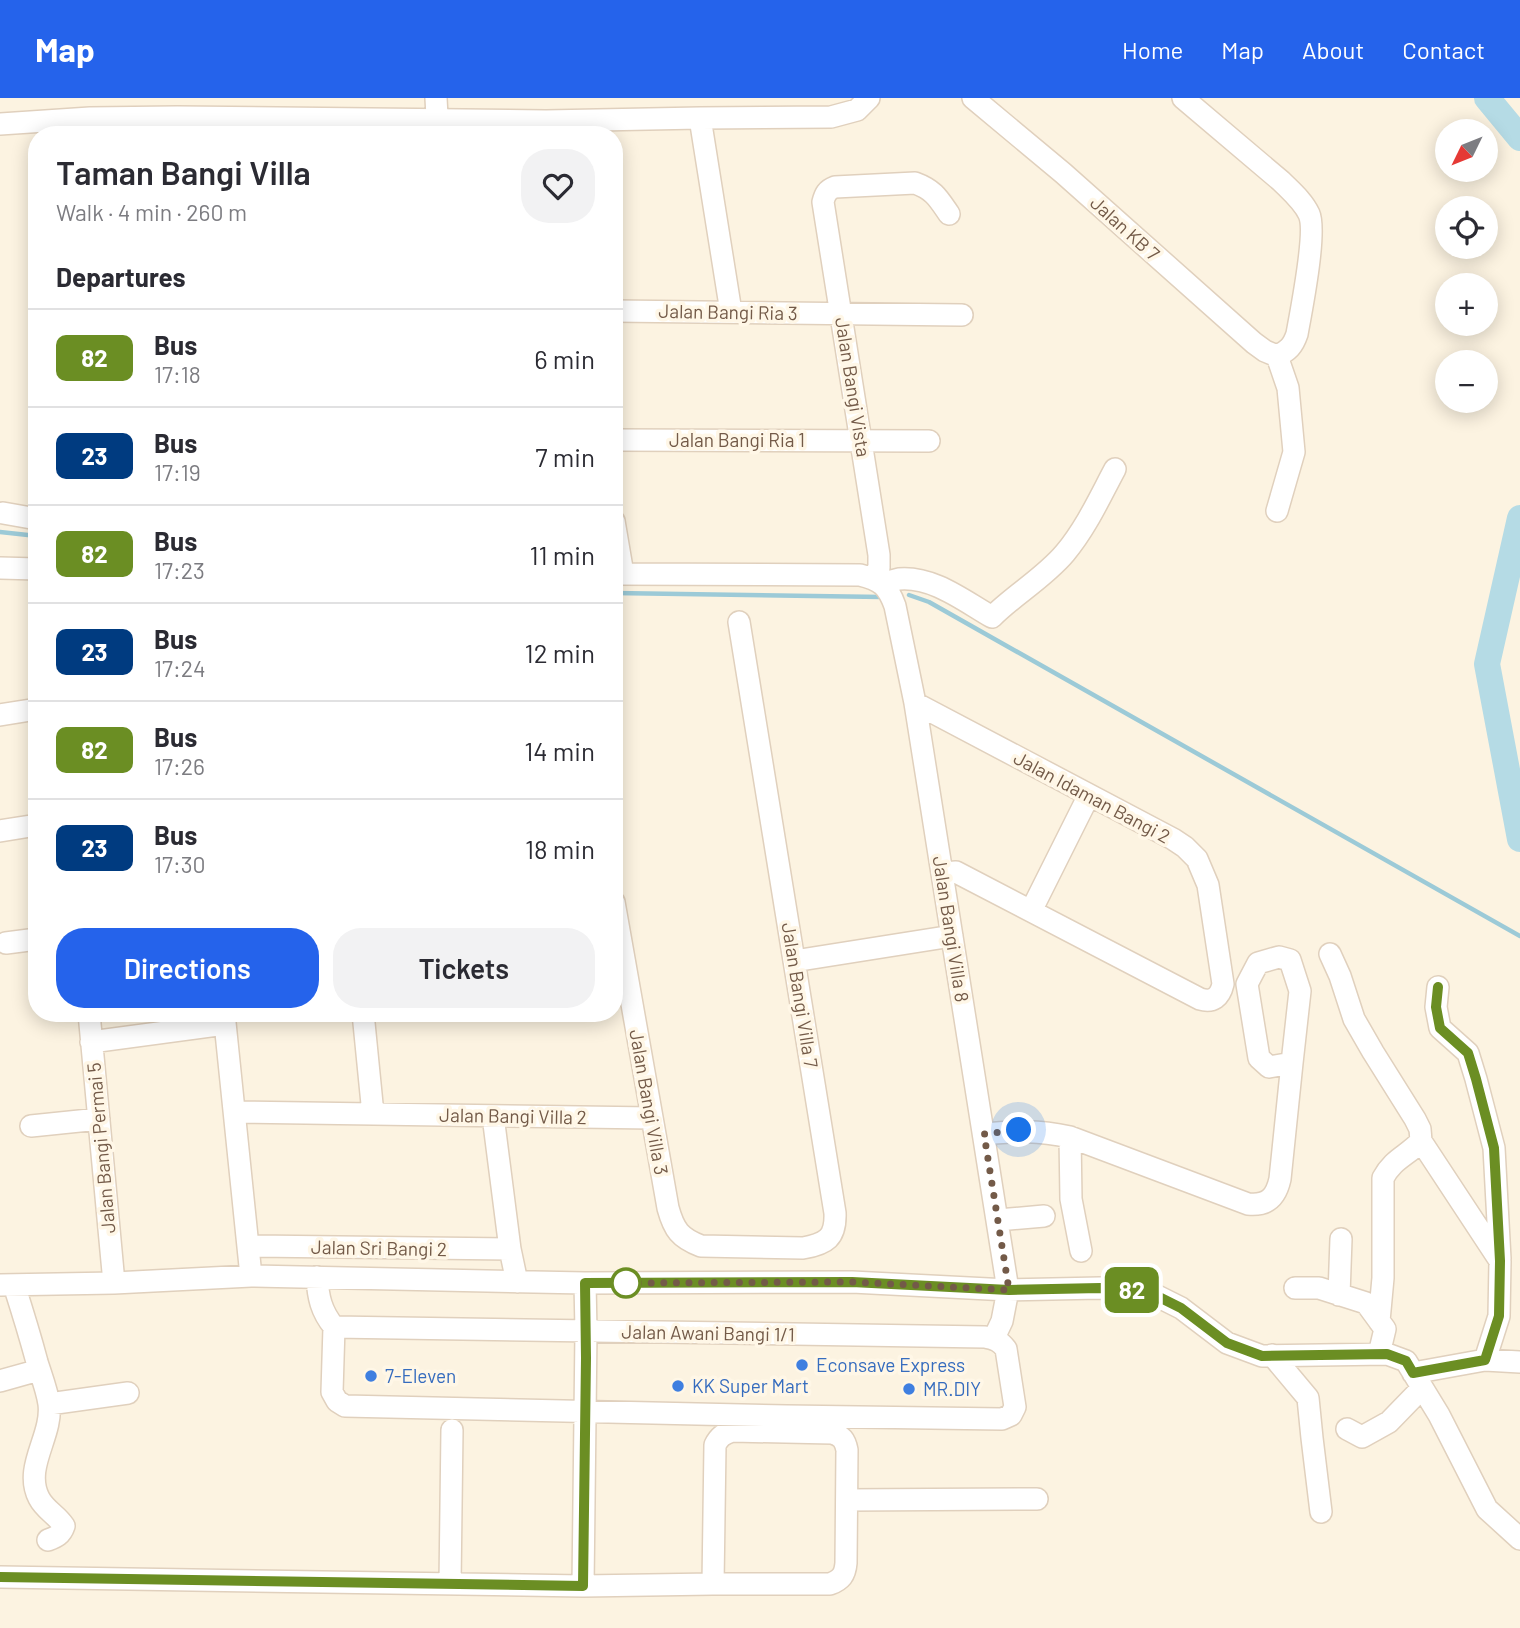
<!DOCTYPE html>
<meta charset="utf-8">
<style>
body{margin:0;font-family:Barlow,sans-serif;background:#f2f2f3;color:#2b2b33;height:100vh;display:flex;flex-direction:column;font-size:26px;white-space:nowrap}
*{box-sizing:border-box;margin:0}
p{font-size:23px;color:#7c7c81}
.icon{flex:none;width:38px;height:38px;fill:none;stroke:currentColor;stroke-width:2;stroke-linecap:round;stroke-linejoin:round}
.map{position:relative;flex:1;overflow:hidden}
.sheet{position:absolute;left:28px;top:28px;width:595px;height:896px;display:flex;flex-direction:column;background:#fff;border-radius:28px;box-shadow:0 4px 18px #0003}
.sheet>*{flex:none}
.badge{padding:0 14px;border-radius:10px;font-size:24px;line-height:46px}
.needle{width:46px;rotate:227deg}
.fabs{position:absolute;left:1435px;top:21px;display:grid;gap:14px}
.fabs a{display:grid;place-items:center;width:63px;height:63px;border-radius:50%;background:#fff;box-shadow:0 4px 18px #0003;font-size:35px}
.you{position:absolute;width:35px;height:35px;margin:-18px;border:5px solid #fff;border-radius:50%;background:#1a73e8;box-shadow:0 0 0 10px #1a73e833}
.map>.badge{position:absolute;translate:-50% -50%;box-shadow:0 0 0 4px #fff}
h2{padding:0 28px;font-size:26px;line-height:63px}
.round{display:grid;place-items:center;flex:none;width:74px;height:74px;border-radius:28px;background:#f2f2f3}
.overview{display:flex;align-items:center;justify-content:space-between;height:119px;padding:0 28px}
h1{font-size:33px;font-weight:600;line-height:52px}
.action{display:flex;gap:14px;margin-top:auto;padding:14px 28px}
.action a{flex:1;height:80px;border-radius:28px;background:#2563eb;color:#fff;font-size:28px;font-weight:600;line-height:80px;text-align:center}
.action a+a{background:#f2f2f3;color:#2b2b33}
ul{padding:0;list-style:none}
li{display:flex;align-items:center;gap:21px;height:98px;padding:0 28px;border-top:2px solid #e1e1e2}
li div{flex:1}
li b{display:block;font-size:26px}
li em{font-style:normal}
li .badge{min-width:77px;font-weight:700;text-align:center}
header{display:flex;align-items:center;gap:42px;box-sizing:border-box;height:98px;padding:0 35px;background:#2563eb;color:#fff}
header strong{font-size:33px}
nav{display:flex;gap:38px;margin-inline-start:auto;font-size:24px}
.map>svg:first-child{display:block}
</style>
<header>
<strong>Map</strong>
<nav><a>Home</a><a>Map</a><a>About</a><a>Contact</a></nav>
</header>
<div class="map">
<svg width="1520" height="1530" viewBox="0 0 1520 1530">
<rect width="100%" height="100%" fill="#fcf3e1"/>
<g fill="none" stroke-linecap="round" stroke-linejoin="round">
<path stroke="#9ccad7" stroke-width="4.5" d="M0,434L37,438
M614,495L882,499
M909,497L929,504L1520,838"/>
<path stroke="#b5dbe5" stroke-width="26" d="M1487,0L1520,40
M1520,420L1487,566L1520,741"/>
<g stroke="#e0d0bd" stroke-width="24">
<path id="minor" d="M436,0L438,37
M973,0L1063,75L1254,245L1265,253L1277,258
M1183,0L1281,83C1291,93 1303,103 1309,116C1317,133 1301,214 1297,236C1293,248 1288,253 1277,258
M700,20L731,214
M0,26L90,20L177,19L546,23L700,20L831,19L857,12L869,0
M614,213L962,217
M1277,258L1288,290L1294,354L1277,413
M614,342L929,343
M3,415L37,421
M614,423L623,476
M0,470L37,471
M614,476L860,477C881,482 888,488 895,508L915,605L1008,1192L1002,1223L994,1240
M873,480L879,470V457L823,104C825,96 827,92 835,89L915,85C934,92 938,100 949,116
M883,486C888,484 894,482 899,481C933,478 964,503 992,519C1015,496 1044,480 1065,455C1086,430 1100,399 1115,371
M915,605L1173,741L1185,749L1197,761L1208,787L1223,886C1220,899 1213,905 1200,901L956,774L942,775
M0,617L37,611
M0,733L37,727
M614,804L668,1110C674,1132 680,1140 701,1148L803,1150C826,1146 836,1140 835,1115L739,524
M1031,813L1089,697
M6,845L37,841
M1330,856L1340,878L1354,921L1373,954L1415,1021L1420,1031L1421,1043L1500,1163L1499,1218L1485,1262
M1279,859L1290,862L1300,893L1292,965L1269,969L1259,960L1247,886L1258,865Z
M794,863L952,838
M1438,889L1436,909L1440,930L1468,955L1476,981L1494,1050L1500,1161
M89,915L114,1185
M224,915L251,1178
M363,915L373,1016
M91,944L225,926
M235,1014L652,1020
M493,1018L510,1151L517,1184
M31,1028L99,1021
M984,1036C1018,1033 1037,1032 1070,1039L1248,1106C1268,1108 1276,1099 1280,1081L1292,965
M1070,1039L1071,1101L1081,1153
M998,1122L1044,1118
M248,1148L510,1151
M317,1179C318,1199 321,1213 334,1229L985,1239C995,1241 1000,1243 1006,1251L1015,1309L1011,1317L1002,1321L787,1318L345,1308L337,1303L332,1294L334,1229
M0,1187L114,1185L251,1178L585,1185L852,1184L1008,1192L1100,1190L1127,1191L1157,1198L1181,1210L1227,1245L1262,1258L1387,1256L1406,1263L1439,1317L1487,1411L1520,1441
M14,1187C22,1212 30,1238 37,1264C41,1277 47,1292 49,1306C53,1338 23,1369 39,1400C45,1412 57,1417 64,1428C61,1437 56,1439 48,1442
M1295,1190H1319L1366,1205L1385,1231L1379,1256
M1339,1197L1341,1141
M1379,1223L1383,1180V1080C1393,1061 1407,1058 1421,1043
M1272,1257L1308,1300L1312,1340L1321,1414
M1413,1275L1485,1262L1520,1264
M0,1283L39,1272
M49,1306L128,1295
M1347,1331L1362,1339L1389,1324L1422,1290
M847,1402L1037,1401
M0,1479L583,1488L713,1486H830C841,1482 845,1477 846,1465L847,1352C845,1342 842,1338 832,1335L732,1333C723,1336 719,1339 715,1347L713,1486
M450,1486L452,1332
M583,1488L586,1233L585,1185"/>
</g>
<use href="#minor" stroke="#fff" stroke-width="21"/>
</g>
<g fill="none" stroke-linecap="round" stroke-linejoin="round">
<g stroke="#fff" stroke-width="16">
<path id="line" d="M0,1479L583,1488L586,1260L585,1185L852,1184L1009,1192L1100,1190L1127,1191L1157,1198L1181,1210L1227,1245L1262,1258L1387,1256L1406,1263L1413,1275L1485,1262L1499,1218L1500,1163L1494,1050L1476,981L1468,955L1440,930L1436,909L1438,889"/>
</g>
<use href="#line" stroke="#6b8e23" stroke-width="10"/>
<path stroke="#735a48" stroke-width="7" stroke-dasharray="0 12.6" d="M626,1185L852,1184L1009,1192L984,1036L1019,1032"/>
</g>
<circle fill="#fff" stroke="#6b8e23" stroke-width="3.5" cx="626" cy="1185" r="14"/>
<g fill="#3f7fe0" stroke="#fff7e7" stroke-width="2.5">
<circle cx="802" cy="1267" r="7"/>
<circle cx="371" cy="1278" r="7"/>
<circle cx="678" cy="1288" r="7"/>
<circle cx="909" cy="1291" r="7"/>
</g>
<g text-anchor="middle" stroke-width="7" stroke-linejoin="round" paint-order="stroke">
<g font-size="19" fill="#735a48" stroke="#fff7e7">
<text transform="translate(1125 130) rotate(42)" y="7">Jalan KB 7</text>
<text transform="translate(728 214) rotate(1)" y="7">Jalan Bangi Ria 3</text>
<text transform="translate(853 289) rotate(81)" y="7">Jalan Bangi Vista</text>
<text x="737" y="349">Jalan Bangi Ria 1</text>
<text transform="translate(1092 699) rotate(28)" y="7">Jalan Idaman Bangi 2</text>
<text transform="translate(951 831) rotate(81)" y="7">Jalan Bangi Villa 8</text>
<text transform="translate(800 897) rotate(81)" y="7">Jalan Bangi Villa 7</text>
<text transform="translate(649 1004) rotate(80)" y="7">Jalan Bangi Villa 3</text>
<text transform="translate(513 1018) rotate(1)" y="7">Jalan Bangi Villa 2</text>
<text transform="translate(101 1050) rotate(-95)" y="7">Jalan Bangi Permai 5</text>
<text transform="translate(379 1150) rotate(1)" y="7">Jalan Sri Bangi 2</text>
<text transform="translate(708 1235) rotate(1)" y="7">Jalan Awani Bangi 1/1</text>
</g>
<g font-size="19" fill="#366cbe" stroke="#fff7e7" text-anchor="start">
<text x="816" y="1274">Econsave Express</text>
<text x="385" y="1285">7-Eleven</text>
<text x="692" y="1295">KK Super Mart</text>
<text x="923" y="1298">MR.DIY</text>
</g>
</g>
</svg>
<div class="fabs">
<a><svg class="needle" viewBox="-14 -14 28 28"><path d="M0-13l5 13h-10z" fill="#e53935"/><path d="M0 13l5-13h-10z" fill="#7c7c81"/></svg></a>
<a><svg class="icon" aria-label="locate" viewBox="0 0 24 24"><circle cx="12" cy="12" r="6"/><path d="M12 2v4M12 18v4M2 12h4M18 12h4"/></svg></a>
<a>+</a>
<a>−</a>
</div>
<div class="you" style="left:1019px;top:1032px"></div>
<b class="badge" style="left:1132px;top:1192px;background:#6b8e23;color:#fff">82</b>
<section class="sheet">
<div class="overview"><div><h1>Taman Bangi Villa</h1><p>Walk · 4 min · 260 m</p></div><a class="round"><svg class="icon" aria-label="heart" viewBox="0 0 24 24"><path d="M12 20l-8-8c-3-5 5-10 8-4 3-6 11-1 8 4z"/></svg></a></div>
<h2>Departures</h2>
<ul>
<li><span class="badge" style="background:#6b8e23;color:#fff">82</span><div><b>Bus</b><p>17:18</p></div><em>6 min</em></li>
<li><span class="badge" style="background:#003b80;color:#fff">23</span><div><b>Bus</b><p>17:19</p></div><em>7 min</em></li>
<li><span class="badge" style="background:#6b8e23;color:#fff">82</span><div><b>Bus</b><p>17:23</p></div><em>11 min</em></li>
<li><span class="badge" style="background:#003b80;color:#fff">23</span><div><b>Bus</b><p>17:24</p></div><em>12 min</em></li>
<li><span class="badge" style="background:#6b8e23;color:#fff">82</span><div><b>Bus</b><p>17:26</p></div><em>14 min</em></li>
<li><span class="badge" style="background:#003b80;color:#fff">23</span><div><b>Bus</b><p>17:30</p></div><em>18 min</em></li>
</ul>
<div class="action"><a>Directions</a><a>Tickets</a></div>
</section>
</div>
